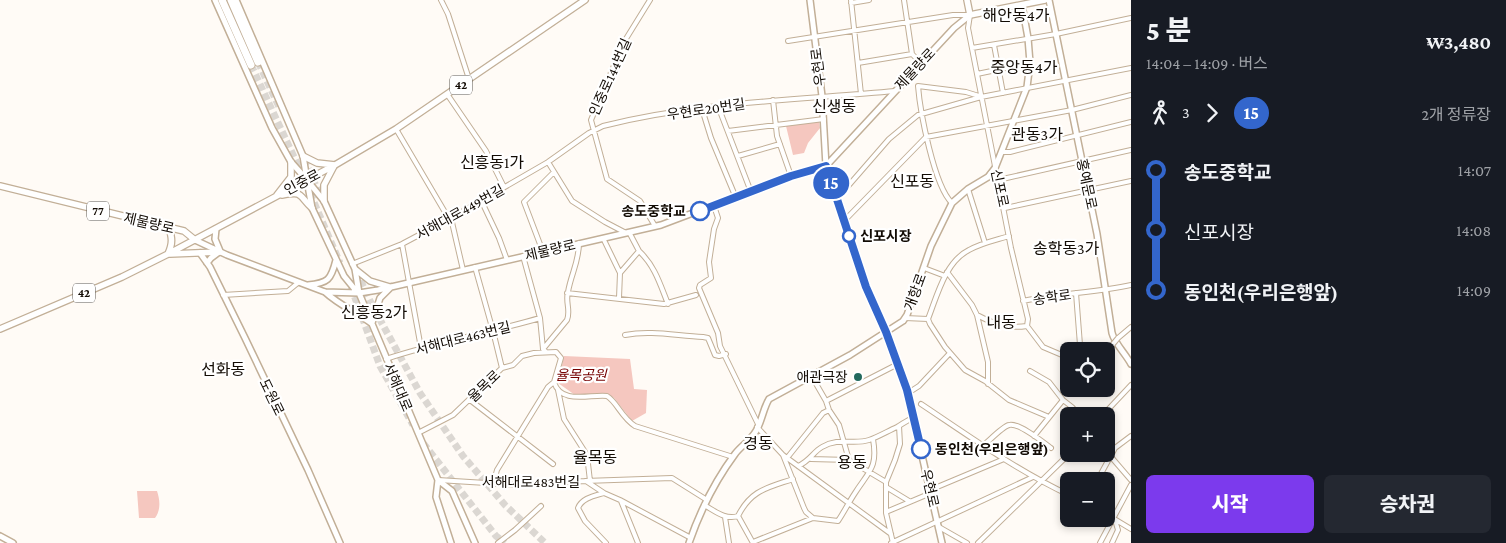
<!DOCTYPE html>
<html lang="ko">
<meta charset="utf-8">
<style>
body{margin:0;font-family:"Crimson Pro","Noto Sans KR",serif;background:#242831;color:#f1f3f6;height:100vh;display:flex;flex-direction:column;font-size:19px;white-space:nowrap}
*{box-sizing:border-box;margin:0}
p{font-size:16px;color:#9ea1a6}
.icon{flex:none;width:28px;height:28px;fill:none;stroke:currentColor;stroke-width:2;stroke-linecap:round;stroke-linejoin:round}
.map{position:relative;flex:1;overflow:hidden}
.drawer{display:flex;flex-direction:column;background:#171b24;width:375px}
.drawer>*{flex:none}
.badge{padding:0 10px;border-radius:16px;font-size:18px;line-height:32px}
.fabs{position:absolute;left:1060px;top:342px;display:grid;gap:10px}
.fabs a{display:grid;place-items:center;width:55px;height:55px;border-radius:8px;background:#171b24;box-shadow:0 2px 8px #0003;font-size:25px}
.map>.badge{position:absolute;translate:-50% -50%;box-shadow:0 0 0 2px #fff}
.legs{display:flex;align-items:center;gap:8px;height:55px;padding:0 15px;font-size:16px}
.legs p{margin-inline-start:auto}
.head{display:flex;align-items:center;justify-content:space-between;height:85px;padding:0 15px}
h1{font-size:28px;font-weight:800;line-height:38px}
.action{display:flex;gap:10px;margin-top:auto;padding:10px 15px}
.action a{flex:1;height:58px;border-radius:8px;background:#7c3aed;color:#fff;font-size:20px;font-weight:800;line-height:58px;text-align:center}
.action a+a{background:#242831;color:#f1f3f6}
ul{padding:0 15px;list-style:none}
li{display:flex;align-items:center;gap:18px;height:60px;font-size:19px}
li i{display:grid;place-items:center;width:8px;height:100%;margin:0 6px;background:currentColor}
li i::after{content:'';width:12px;height:12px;margin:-6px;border:4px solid;border-radius:50%;background:#171b24}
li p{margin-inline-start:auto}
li:first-child i{background:linear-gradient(#0000 50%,currentColor 0)}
li:last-child i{background:linear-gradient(currentColor 50%,#0000 0)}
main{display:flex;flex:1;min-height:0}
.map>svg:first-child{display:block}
</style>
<main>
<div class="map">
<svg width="1131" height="543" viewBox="0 0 1131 543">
<rect width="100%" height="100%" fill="#fffbf6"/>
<path fill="#f5c7bf" d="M819,121L820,128L808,143L804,153L793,155L786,126Z
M564,356L630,359L634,389L647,390L646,413L632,421L614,398L607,393L575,395L558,383Z
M137,491H157C160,500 161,510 155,518H139Z"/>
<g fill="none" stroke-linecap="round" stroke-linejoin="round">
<path stroke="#dbd7d2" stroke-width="7" stroke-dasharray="7 3.5" stroke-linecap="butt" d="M258,62L280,109
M251,65L302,174
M304,159L321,197
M310,193L340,263
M356,271L372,305L420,393L463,456L505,505L545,543
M351,287L380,366L413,425
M423,443L496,536L505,543"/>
<g stroke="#c2af97" stroke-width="6">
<path id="street" d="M441,0L448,14L469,79
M650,0L624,42L591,120L607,179L640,201L655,226
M851,0L861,94
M904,0L912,54L921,63
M851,3L869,0
M788,41L953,15H970L968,28L1011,248L1028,319L1027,326L1043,347L1069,358
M994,45L1003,93
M972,48L1056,34L1131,18
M858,63L912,54
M977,74L1030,63
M447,94L486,151L504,187
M773,100L777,136L791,176
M718,106L751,192
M702,109L711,138L736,198
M396,129L449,219
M728,131L824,119
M1002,152H1010L1131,122
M738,156L780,144
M548,162L572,201L605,222L626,233
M998,180L1131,150
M968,189L985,243
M835,196L849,185L889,139L918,115L981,97L1131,68
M481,200L499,238L507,260
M952,203C934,186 920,111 918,86L966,92L979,96
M714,206L718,218L714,229L709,262L711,278L700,285L699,288L718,333L720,346L758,424
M1005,208L1131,181
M451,218L463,270
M844,221L926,137L1072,110L1131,95
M629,232L639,251
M603,238L620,273L619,298
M402,244L421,348
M543,252L524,202L554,172
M523,256L540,318L543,349
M352,264L402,244L451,218L548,162L589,133L603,126C699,102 797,100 895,91
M475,267L493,331L502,368
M924,268L945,276
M947,272L972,305L977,315L988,362V384
M620,273L639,251C655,266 660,284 668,304
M567,293L664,304L696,295
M1076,293L1080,345
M223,295L288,291L299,282
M1023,301C1058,293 1095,293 1131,285
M977,315C994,324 1008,329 1027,326
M905,318L928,319
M928,319L930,324L945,347L965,370L985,381L1009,400L1049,417
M928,319C937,296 945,262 969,250C981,243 996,240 1009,236
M625,335C651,330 677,336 703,337L708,338L715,355L719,356L726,354
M1118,338L1131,327
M546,352L543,349L567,320C571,310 565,302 568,292C571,274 579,262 579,243
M1106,354L1113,344
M386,359C437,342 489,333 540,318
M1030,371L1049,382L1063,400L1072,407L1080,416
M811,375L826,401
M558,390L564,419L587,455L590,481
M908,393L919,386L950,353
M470,400L553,464
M921,404C969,436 1016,470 1069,495
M1102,416L1131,385
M757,427L783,455L891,534
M418,433L453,415L502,368L513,365L522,356L534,353L556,352L561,358L554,382C561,405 590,394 607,396C617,402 621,417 635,426L733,457
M1034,436L1063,400
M984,445C990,440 1002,427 1009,425C1018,422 1043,442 1051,448
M1106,451L1131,480
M783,455L804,508L806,512L813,518
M787,458L823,413L829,410
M811,459L849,460L886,482
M849,460L839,425L829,410L826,401L898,364
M798,466C810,461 813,452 822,447C839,437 854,445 869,440C878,437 888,431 897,427C903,424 906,420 914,418
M438,480L520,485L586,481L604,493L620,500L691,538
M585,481L672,478L707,500
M1097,481L1115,448L1131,436
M493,484L497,470L548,387L554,382
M886,487L909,501
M930,490L1004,459
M604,493C594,496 582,498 578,508L585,521L606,543
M621,501L638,543
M704,505C715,511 725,520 738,516
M886,512L931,493
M1106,514L1131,529
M738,516C751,490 767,488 793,479
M738,516L753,543
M725,517L729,543
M939,527L967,543
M753,542L813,518L838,521C844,512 849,502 855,493C869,471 878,468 873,439
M498,543L515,530L541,506
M891,543L1033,477
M893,543L886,513V482L895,460L900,444L899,426
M978,543L1069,454
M1100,543L1131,485
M1112,543L1118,530L1115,520"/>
</g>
<g stroke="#c2af97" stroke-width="8">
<path id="secondary" d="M215,0L272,128L291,162L307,180L312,208L344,276L357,292
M236,0L303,156L307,180L324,201L355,269L359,293L438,480L436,497L451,543
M810,0L822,96L826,166L866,287L886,332L907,390L942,543
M1049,0L1097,234L1112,333C1115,344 1125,353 1131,364
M216,229L215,239L220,251
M195,240L227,255L325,292L359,293L378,290L661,225L791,176L826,166L954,28L970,15
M200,253L210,267L245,338L308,470L340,543
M207,263L211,258L219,252
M355,269L370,281L390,287
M308,285C328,283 331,280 336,260
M325,292C339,305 356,312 371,323
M372,323L380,298L391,287
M438,480L452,491L475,543
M0,536L13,543
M689,543C700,511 715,481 735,454C741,446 751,440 756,431C762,421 763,409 769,399L850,355L903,321L907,315L931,246L952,203L968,189L988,177L995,168L1027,87L1030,63L1028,38L1022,5"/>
</g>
<g stroke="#c2af97" stroke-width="8">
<path id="primary" d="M967,0L970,15L1045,0
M303,156L317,163L335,165
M0,186L184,231L195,240
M277,195L291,177V162
M282,195C304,191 298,195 312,208
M324,201V185L334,166
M168,254C173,243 172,238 169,227
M170,254L220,252
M0,329L122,277L168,254L335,165L396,129L585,0"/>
</g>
<g stroke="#c2af97" stroke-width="9">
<path id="highway" d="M222,0L251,65
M231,0L258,62"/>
</g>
<use href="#street" stroke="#fff" stroke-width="4"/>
<use href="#secondary" stroke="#fff" stroke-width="5"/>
<use href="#primary" stroke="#fff" stroke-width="5.5"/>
<use href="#highway" stroke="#fff" stroke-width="7"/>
<g stroke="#c2af97" stroke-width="6" stroke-linecap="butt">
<path id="street-bridge" d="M1113,344L1118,338"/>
</g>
<use href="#street-bridge" stroke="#fff" stroke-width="4"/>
</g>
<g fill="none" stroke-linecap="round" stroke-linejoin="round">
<g stroke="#fff" stroke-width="11">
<path id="line-1" d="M700,211L791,176L826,166L866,287L886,332L907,390L921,449"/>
</g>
<use href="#line-1" stroke="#36c" stroke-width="8"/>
</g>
<g fill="#fff" stroke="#36c" stroke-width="2.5">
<circle cx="700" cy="211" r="9"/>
<circle cx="849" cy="236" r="6"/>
<circle cx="921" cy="449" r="9"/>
</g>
<circle fill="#23695d" stroke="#fff" stroke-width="2" cx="858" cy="377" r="5"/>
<g text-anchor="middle" stroke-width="4.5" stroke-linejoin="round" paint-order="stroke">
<g fill="#fff" stroke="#59544f" stroke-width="1">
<rect x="450" y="75.5" width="22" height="19" rx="4"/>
<rect x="87" y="201.5" width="22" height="19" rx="4"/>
<rect x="73" y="283.5" width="22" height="19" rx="4"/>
</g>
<g font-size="12" font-weight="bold" fill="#120b04">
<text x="461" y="89">42</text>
<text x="98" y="215">77</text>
<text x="84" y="297">42</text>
</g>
<g font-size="14" fill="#120b04" stroke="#fff">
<text transform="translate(818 67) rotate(-97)" y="5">우현로</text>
<text transform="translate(915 69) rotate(-47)" y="5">제물량로</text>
<text transform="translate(610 77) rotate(-66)" y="5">인중로144번길</text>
<text transform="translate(706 109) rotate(-8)" y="5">우현로20번길</text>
<text transform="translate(302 182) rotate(-28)" y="5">인중로</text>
<text transform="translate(1087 184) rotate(78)" y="5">홍예문로</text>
<text transform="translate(1000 188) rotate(78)" y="5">신포로</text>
<text transform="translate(460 212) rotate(-29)" y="5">서해대로449번길</text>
<text transform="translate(149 223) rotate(13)" y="5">제물량로</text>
<text transform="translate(550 250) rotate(-13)" y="5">제물량로</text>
<text transform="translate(915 292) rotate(-70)" y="5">개항로</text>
<text transform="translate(1052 297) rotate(-8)" y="5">송학로</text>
<text transform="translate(463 338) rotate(-14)" y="5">서해대로463번길</text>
<text transform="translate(484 386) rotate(-44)" y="5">율목로</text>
<text transform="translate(398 387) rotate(67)" y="5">서해대로</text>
<text transform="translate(272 397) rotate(64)" y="5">도원로</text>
<text x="531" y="487">서해대로483번길</text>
<text transform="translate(930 488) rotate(77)" y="5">우현로</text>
</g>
<g font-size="14" font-weight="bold" fill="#120b04" stroke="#fff" text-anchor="start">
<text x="686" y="216" text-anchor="end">송도중학교</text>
<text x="860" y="241">신포시장</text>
<text x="935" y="454">동인천(우리은행앞)</text>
</g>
<g font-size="14" font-style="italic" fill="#750100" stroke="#fff">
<text x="581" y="380">율목공원</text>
</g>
<g font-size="14" fill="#120b04" stroke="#fff" text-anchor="end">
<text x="848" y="382">애관극장</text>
</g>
<g font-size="16" fill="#120b04" stroke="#fff">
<text x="1016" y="21">해안동4가</text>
<text x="1024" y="73">중앙동4가</text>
<text x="834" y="112">신생동</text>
<text x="1037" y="140">관동3가</text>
<text x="492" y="168">신흥동1가</text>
<text x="912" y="187">신포동</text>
<text x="1066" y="254">송학동3가</text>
<text x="374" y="318">신흥동2가</text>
<text x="1001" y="328">내동</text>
<text x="223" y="375">선화동</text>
<text x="758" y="449">경동</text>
<text x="595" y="463">율목동</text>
<text x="852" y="468">용동</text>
</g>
</g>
</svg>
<div class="fabs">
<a><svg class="icon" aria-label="locate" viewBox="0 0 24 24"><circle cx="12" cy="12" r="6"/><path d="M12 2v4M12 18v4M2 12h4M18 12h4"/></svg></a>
<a>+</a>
<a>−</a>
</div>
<b class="badge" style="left:831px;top:183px;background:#36c;color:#fff">15</b>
</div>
<section class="drawer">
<div class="head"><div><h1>5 분</h1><p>14:04 – 14:09 · 버스</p></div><b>₩3,480</b></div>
<div class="legs"><svg class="icon" aria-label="walk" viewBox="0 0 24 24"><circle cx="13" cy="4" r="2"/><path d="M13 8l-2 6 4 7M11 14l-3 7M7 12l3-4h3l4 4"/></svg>3<svg class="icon" aria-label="forward" viewBox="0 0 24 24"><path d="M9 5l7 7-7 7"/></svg><b class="badge" style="background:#36c;color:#fff">15</b><p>2개 정류장</p></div>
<ul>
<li><i style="color:#36c"></i><b>송도중학교</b><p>14:07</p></li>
<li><i style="color:#36c"></i><span>신포시장</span><p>14:08</p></li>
<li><i style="color:#36c"></i><b>동인천(우리은행앞)</b><p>14:09</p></li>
</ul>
<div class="action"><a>시작</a><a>승차권</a></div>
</section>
</main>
